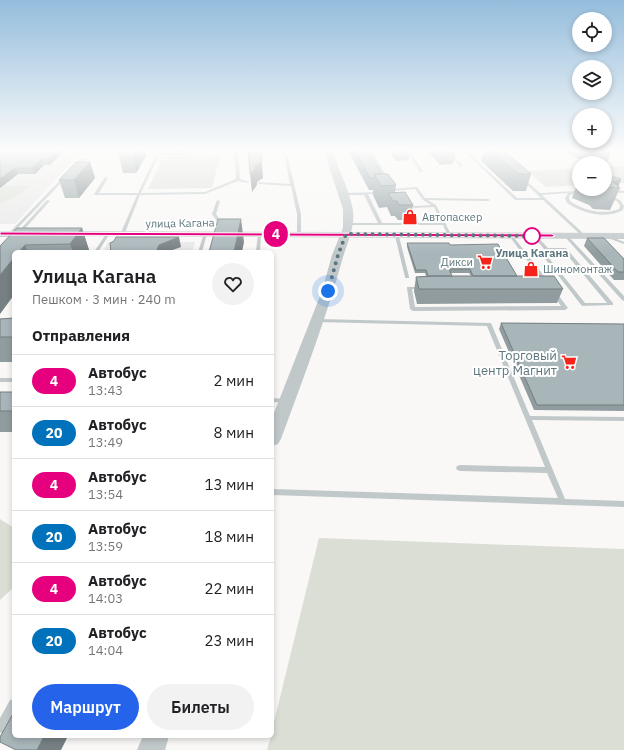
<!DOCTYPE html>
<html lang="ru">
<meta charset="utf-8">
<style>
body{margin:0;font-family:"IBM Plex Sans",sans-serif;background:#f2f2f2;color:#202124;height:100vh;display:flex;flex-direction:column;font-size:15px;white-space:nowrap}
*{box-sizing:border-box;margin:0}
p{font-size:13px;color:#757577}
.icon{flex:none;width:22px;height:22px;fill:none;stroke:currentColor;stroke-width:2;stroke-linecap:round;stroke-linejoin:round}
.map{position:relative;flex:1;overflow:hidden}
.sheet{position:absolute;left:12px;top:250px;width:262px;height:488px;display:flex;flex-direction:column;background:#fff;border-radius:6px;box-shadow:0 2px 6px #0003}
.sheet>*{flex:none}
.badge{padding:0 8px;border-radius:13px;font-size:14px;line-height:26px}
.tools{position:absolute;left:572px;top:12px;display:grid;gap:8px}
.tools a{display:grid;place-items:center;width:40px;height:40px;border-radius:50%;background:#fff;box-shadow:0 2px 6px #0003;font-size:20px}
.you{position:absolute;width:20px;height:20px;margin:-10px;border:3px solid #fff;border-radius:50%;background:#1a73e8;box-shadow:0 0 0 6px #1a73e833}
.map>.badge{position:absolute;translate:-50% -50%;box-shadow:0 0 0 2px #fff}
h2{padding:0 20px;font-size:15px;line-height:36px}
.round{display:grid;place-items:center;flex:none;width:42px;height:42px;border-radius:21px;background:#f2f2f2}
.summary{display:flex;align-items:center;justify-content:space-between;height:68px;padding:0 20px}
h1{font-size:19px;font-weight:600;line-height:30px}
.primary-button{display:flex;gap:8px;margin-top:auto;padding:8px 20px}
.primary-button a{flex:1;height:46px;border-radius:24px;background:#2563eb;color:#fff;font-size:16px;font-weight:600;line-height:46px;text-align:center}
.primary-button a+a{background:#f2f2f2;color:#202124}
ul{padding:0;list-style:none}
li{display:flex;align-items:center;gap:12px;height:52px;padding:0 20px;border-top:1px solid #e0e0e0}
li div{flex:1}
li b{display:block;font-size:15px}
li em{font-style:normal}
li .badge{min-width:44px;font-weight:700;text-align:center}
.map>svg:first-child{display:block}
</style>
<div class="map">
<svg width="624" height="750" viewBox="0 0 624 750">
<rect width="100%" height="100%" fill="#f9f8f6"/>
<path fill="#e7e8e7" d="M0,149H83L15,224H0Z
M108,242H195L192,252H103Z"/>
<path fill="#daded4" d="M220,156L212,188L148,189L163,157Z
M622,166L624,167V183L605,184V167Z
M579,168V185L546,187L527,171Z
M4,186H30L11,199L0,203V189Z
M0,519L14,528V587L0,600Z
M319,538L624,549V750H267L271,736H272V730Z"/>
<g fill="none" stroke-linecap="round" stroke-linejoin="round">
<path fill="#c1c8ca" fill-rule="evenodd" d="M191,149H194L190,155H159L141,193L205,192L236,179L234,149H238L240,179L250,182L248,183L238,181L205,194L140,195L124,235L121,236L120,235L137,195H95L94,194L105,177L108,178L99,193H138L157,153H189Z
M283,149H286L301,214V234L299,235L297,234V214L291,186L259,184L257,183L259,182L290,184Z
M368,149H371L389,180L388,181L385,180Z
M405,149H408L423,171L422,172H420Z
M444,149H447L462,165V167H460Z
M462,149H465L517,198H541L522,180L521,179L523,178L540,193L577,191V193L570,195L569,198L570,201C585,211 602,215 619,209L620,206L618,202L608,197V195H609L620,200L624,206L623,210C605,220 583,213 567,203L565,198L568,193L542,195L586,236L583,237L543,200H515Z
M81,159H85L87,160L83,161L77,168H75V166Z
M64,176L67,177L11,235H9V233Z
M416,187H417L425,198L488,199L490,200L488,201L428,200L436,205L445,223L447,224L446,225L452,236L450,237L448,236L443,225H348L346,224L348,223H378L364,195H343L341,194L343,193L380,192L382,193L380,194H368L382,223H441L434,207L415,208L404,205L403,204L405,203L415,206L431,205L423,200L415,189L393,191L391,190L393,189Z
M610,190L624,191V193L611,192L609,191Z
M47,200L50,201L19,235H17V233Z
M217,200L220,201L216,214L224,226L222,227H221L212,214Z
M204,233L207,234L202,252H198Z
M258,233L261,234L260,252H256Z
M106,234L109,235L98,252H94Z
M396,235L399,236L409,277V278H405V277L395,236Z
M510,235H512L548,281V283H544L510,237Z
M534,235H536L548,248H566L613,303V305L582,306L539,251L544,249L534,237ZM547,250H563L607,303H585L544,252Z
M565,235H567L624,296V301L622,300L565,237Z
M605,235H607L624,242V244L605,237Z
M407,287H422L424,288L422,289H412L415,307L561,306L552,293L554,292H556L568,308L565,310L413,311L410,309L407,288Z
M317,319L491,323L530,416L624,417V421L532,420L565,499L624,501V507L272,495V489L558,498L547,473L460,471L457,470L456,468L457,466L460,465L545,467L487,326L315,322L314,321L315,320Z
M0,378H14V382H0Z
M272,398L286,399H288L289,401L288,403H286L272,402Z
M14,699V714L4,732L0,733V718L10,700Z"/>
<path fill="#c1c8ca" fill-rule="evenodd" d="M0,231H27L31,234L27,237H0Z
M69,231L624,233V239L66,236L65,234Z"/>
<path fill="#c1c8ca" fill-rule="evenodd" d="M323,149H331C338,167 350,192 353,210C355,227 348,241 343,257C326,319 303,379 281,439L278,444L272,446V418L322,291L332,255L343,228V209Z
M143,736H169L165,750H137Z"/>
</g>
<path fill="#909c9f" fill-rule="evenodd" d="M0,149H66L50,165H44L35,174H18L0,188Z
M124,149H145L146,156L136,173H123L119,156Z
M171,149H185L184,152H171Z
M347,149H367L382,174L396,185L395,192L413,205L411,220H398L395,216H391L387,207L379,208L373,195V190H369Z
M387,149H410L409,160L396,161Z
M426,149H452L455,153L453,164L440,165Z
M484,149H502L531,174L526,191H513L481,161Z
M564,149H606L611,153L608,161L582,162Z
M90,162L95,178L79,198H65L59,180Z
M605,175L621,179L618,186L620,188L610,210L593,209L589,205L572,198L579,179V189H605Z
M82,228L89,250L88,252H14L0,246Z
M587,238L624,259V280H614L584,246Z
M407,243L450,245L517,276L563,289L557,303L417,304L414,291L416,277L426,276L425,273H415L407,247ZM450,273H469L471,276H452Z
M14,318V362H0V319Z
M501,323L624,324V411L534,410L499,329Z
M0,392H14V432H0Z"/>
<path fill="#767f82" d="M58,149H66L50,165L48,159Z
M137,149H145L146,156L136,173L133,156Z
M42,159L44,165L35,174L32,168Z
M90,162L95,178L79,198L74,180Z
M262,162L263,178L257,182V185L252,192L250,174L254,166Z
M15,168L18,174L0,188V179Z
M621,179L618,188L613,182Z
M241,219L244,242L242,252H234Z
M82,228L89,250L88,252H73L70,244Z
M179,237L181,247L167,252H156L159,245Z
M25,245L28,252H19Z
M14,258V295L0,314V275Z
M44,736H68L61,750H37Z"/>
<path fill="#a8b5b9" stroke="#767f82" d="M0,149H58L48,159H42L32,168H15L0,179Z
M124,149H137L133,156H119Z
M248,149H260L262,162L254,166L256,168L250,174Z
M354,149H367L382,174H374V178H370Z
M438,149H452L455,153H443Z
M489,149H502L531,174H518Z
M578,149H606L611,153L585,154Z
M76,162H90L74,180H59Z
M374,174H388L396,185L381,186Z
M605,175L621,179L613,182L620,188L605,187Z
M405,192L413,205H399L397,201H393L388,193Z
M218,219H241L234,252H209Z
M17,228H82L70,244L25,245L19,252H14V258L0,275V246Z
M116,237H179L159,245L156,252H111L110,243L114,241Z
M587,238H604L624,259V272H618Z
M407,243H449L450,245L498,244L517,276H473L470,269H449L452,276H428L426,270H416Z
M434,276H554L563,289H419L416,277Z
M14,318V337H0V319Z
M501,323L624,324V405H537Z
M0,392H14V411H0Z
M14,712V736H44L37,750H16L0,742V737Z"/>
<linearGradient id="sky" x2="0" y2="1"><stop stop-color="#94bddc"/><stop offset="0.59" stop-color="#fcfcfb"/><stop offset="1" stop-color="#fcfcfb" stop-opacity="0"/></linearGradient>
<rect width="624" height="254" fill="url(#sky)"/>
<path fill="#e6007e" stroke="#fff" d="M0,232L552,234L555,236L552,237L0,235Z"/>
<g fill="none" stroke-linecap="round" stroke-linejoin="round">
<path stroke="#5d767e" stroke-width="4" stroke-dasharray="0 7.2" d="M328,291L338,255L346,234L532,236"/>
</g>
<defs>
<g id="shop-bare" transform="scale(1.2)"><path d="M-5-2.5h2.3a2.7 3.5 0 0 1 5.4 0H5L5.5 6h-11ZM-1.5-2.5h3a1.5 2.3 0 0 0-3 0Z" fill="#f5231a" stroke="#fff" stroke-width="2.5" paint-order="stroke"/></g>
<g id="supermarket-bare" transform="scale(1.2)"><path d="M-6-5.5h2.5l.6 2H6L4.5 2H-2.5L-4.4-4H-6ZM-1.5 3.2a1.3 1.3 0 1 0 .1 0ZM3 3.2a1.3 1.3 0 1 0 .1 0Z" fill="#f5231a" stroke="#fff" stroke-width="2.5" paint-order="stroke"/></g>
</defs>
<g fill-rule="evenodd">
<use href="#shop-bare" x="410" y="217"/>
<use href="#supermarket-bare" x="485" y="262"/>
<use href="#shop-bare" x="531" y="269"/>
<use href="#supermarket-bare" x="569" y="362"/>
</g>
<circle fill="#fff" stroke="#e6007e" stroke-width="2" cx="532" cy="236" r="8"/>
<g text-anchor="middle" stroke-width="4" stroke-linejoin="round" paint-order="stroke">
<g font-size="11" fill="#5d767e" stroke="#fff" text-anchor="start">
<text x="422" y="221">Автопаскер</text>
<text x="473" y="266" text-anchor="end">Дикси</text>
<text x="543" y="273">Шиномонтаж</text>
</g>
<g font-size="11" fill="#5d767e" stroke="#fff">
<text transform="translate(180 223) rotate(-1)" y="4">улица Кагана</text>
</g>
<g font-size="11" font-weight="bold" fill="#5d767e" stroke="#fff">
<text x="532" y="257">Улица Кагана</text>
</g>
<g font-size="13" fill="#5d767e" stroke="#fff" text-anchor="end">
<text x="557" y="360">Торговый<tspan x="557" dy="15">центр Магнит</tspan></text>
</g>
</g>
</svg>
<div class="tools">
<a><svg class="icon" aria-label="locate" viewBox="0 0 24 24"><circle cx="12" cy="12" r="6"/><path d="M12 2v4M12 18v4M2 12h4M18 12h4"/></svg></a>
<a><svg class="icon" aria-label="layers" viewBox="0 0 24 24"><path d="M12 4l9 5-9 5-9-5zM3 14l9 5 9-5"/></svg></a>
<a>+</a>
<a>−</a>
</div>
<div class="you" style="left:328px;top:291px"></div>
<b class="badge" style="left:276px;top:234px;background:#e6007e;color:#fff">4</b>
<section class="sheet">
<div class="summary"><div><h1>Улица Кагана</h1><p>Пешком · 3 мин · 240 m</p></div><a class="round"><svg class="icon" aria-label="heart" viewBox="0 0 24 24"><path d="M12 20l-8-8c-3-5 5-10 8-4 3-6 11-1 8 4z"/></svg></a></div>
<h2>Отправления</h2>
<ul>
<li><span class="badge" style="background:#e6007e;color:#fff">4</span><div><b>Автобус</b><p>13:43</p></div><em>2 мин</em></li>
<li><span class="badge" style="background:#0072bc;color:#fff">20</span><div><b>Автобус</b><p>13:49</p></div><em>8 мин</em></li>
<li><span class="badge" style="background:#e6007e;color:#fff">4</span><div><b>Автобус</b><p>13:54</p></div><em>13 мин</em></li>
<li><span class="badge" style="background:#0072bc;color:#fff">20</span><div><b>Автобус</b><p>13:59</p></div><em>18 мин</em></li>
<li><span class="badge" style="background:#e6007e;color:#fff">4</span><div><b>Автобус</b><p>14:03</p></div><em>22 мин</em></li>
<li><span class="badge" style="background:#0072bc;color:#fff">20</span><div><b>Автобус</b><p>14:04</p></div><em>23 мин</em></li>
</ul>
<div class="primary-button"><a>Маршрут</a><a>Билеты</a></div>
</section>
</div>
